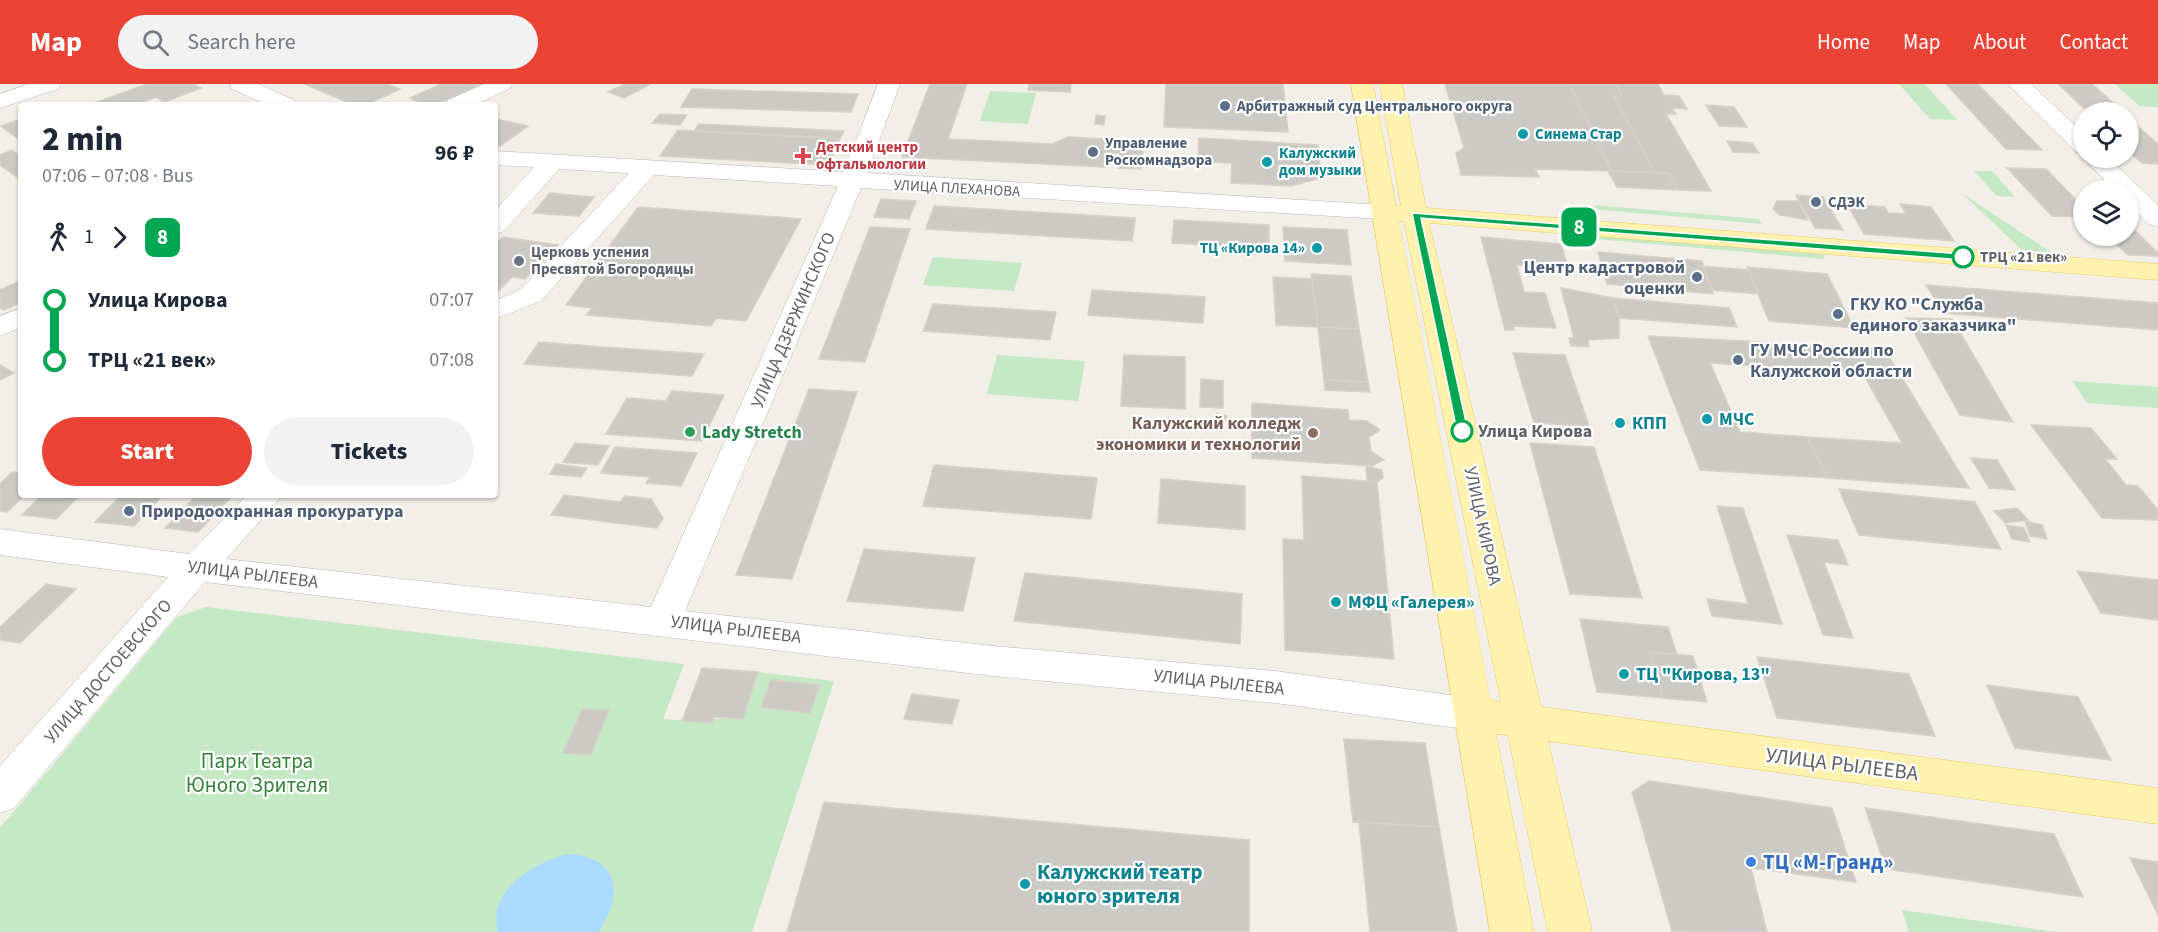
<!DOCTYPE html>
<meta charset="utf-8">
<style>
body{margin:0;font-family:"Source Sans 3",sans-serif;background:#f2f2f3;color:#1f2937;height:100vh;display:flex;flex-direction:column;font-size:22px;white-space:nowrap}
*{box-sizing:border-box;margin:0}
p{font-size:20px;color:#747a83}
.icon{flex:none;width:33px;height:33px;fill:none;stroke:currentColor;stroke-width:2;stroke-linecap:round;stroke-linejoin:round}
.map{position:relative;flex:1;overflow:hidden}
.panel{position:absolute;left:18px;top:18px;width:480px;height:396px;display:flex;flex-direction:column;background:#fff;border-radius:6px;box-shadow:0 2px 4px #0004}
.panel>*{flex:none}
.badge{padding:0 12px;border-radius:9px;font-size:21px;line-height:39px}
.buttons{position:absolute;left:2073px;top:18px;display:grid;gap:12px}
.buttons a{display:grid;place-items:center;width:66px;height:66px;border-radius:50%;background:#fff;box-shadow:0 2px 4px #0004;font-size:30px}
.map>.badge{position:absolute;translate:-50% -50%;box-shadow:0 0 0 3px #fff}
.legs{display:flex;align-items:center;gap:9px;height:66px;padding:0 24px;font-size:20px}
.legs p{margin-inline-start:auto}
.summary{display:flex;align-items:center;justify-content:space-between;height:102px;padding:0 24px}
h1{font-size:33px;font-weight:800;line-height:45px}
.primary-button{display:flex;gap:12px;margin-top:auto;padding:12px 24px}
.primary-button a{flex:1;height:69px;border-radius:36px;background:#ea4335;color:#fff;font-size:24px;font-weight:800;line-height:69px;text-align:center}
.primary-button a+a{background:#f2f2f3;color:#1f2937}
ul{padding:0 24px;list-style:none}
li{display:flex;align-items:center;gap:21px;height:60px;font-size:22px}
li i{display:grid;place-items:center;width:9px;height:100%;margin:0 8px;background:currentColor}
li i::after{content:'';width:15px;height:15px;margin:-8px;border:4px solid;border-radius:50%;background:#fff}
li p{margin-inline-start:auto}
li:first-child i{background:linear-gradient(#0000 50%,currentColor 0)}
li:last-child i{background:linear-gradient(currentColor 50%,#0000 0)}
header{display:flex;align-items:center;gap:36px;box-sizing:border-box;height:84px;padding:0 30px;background:#ea4335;color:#fff}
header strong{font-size:28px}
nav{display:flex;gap:33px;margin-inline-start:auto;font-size:21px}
.search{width:420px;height:54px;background:#f2f2f3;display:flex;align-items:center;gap:15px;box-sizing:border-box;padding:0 21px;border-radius:33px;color:#747a83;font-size:22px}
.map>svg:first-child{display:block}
</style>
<header>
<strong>Map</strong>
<div class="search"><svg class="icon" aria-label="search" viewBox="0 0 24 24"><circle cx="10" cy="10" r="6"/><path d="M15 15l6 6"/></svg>Search here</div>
<nav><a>Home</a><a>Map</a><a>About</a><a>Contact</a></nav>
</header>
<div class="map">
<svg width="2158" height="848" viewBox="0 0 2158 848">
<rect width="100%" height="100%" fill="#f1efe8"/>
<path fill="#c5e8c5" d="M1899,0H1925L1957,36L1930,35Z
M2115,0H2158V23L2139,22Z
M990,7L1036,9L1028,40L980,37Z
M1974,87H1992L2015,113L1997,112Z
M1963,110L2051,168L2022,166Z
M1579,120L1759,135L1762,140L1581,124Z
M1571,147L1822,167L1825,175L1573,153Z
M933,173L1022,179L1014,207L923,201Z
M997,271L1085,277L1078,317L987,310Z
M2072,297L2158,303V324L2087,319Z
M206,523L684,580L663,635C689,638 716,633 743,635L758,588L834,597L752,848H0V744L177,533Z
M1902,826L2056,848H1909Z"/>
<path fill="#aadaff" d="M569,770C620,774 624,811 598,848H498C486,807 536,777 569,770Z"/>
<path fill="#cccac5" stroke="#d6d1c6" stroke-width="1.5" d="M147,0H193L201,4L165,18L156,13L134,21H89Z
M304,0H387L400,5L366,21H354Z
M441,0H481L435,21H426L410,14Z
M625,0H646L649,1L624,14L608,8Z
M930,0H967L948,55L1052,60L1068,53L1121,56L1120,69H1107L1105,83L902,73Z
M1029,0H1071L1070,8L1028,6Z
M1166,0H1283L1288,48L1164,43Z
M1445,0H1569L1612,87L1535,85L1539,93L1461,91L1456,69L1464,64Z
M1569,0L1616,1L1622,12H1614L1655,89L1612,87Z
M1608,0H1658L1664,11L1679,12L1687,25L1672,24L1676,30H1666L1711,107L1678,106L1669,89H1655L1614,12H1622L1616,1Z
M1946,0H1978L2042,66L2006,65Z
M2058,0H2092L2123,28H2088Z
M692,5L858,10L851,28L681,23Z
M1706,21L1734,23L1747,43L1719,42Z
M660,30L687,31L680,41L652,39Z
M1096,31L1105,32L1104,41L1095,40Z
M2128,34L2158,60V80L2142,79L2128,67Z
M21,35V57L1,42Z
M495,36L496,35L528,42L500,62H495Z
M699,40L844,47L840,54L694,47Z
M678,46L840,55L828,81L660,72Z
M1199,54L1318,61L1321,94L1291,102L1231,99L1232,79L1198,77Z
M1121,56L1143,66L1141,85L1118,84Z
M1727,57L1752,59L1759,69L1733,68Z
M12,66L21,73V96L0,81V71Z
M2007,84L2046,85L2084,124V133L2052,132Z
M1608,87L1669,89L1678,106L1617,103Z
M550,109L594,113L579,132L533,129Z
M1796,111L1823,113L1843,146L1815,144Z
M881,115L916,117L909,135L874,133Z
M1777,117H1798L1808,136L1780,131L1773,125Z
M1847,120L1885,123L1888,129L1906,130L1900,120L1931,123L1954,157L1864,150Z
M934,122L1135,134V137L1132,157L926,145Z
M638,123L764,132L801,135L746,237L716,234L711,242L586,231L592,224L566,221Z
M1174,136L1269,141V164L1172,159Z
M2129,141L2158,169V172L2128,171L2108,152H2128Z
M870,143L910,145L865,278L819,275Z
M1283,143L1347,146L1351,181L1285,177Z
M503,153L558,161L525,195L512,193L497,208L495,160Z
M1481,153L1561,160L1569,186L1517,181L1524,208L1545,209L1556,244L1513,242L1514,246H1505Z
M1598,168L1702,177L1713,210L1607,200Z
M1703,182L1749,186L1758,210L1712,206Z
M1747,183L1827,190L1854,244L1769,237Z
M1311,190L1351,192L1359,245L1318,243Z
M1273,193L1312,195L1318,243L1276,241Z
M17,198L21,200V218L4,226L0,224V206Z
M1926,201L2158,219V246L1944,229Z
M1561,204L1613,214L1619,234V254L1588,256L1589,263L1571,262L1569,254H1574Z
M1092,206L1205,213L1203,239L1088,231Z
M1613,214L1729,224L1737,243L1619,234Z
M933,220L1056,228L1050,256L923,247Z
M1906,234L1952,235L2013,338L1960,331Z
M1318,243L1359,245L1368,298L1324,296Z
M1648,252L1761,258L1774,283L1710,279L1740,348L1807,353L1828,394L1700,386Z
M539,258L602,263L704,270L692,292L524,280Z
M1761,258L1885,266L1969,404L1828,394L1807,353L1902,359L1862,288L1774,283Z
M1513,269L1565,271L1589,342L1534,339Z
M1124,271L1185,273V325L1121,322Z
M0,281L14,289L0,296Z
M1201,295L1223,297V324L1200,323Z
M1324,296L1368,298L1370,308L1325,306Z
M809,305L857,308L792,495L736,491Z
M672,307L724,311L702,357L606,350L627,314L666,317Z
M1252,319L1348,326L1349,336L1367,337L1380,346L1369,353L1371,367L1384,376L1372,382L1252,374Z
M1217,329L1227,332L1221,347L1209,344Z
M1619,333L1628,338L1621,345L1612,340Z
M2031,341L2091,344L2117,375H2105L2126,401L2138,402L2158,426V436L2102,434Z
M575,359L609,362L598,381L563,378Z
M1530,359L1594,363L1642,514L1570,510Z
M615,363L697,369L681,402L646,399L650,393L601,389Z
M1971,374L1997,376L2015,406L1989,404Z
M556,380L587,384L581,393L550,390Z
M934,381L1097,394L1091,435L923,422Z
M1366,382L1382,386L1383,394L1377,398L1367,397Z
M12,388L21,389V411H25L7,428L0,427V400Z
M1302,392L1377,398L1394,575L1285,566L1283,455L1304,456Z
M1161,395L1245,402V446L1158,439Z
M1839,405L1975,418L2001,465L1859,451Z
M42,411H80L56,435L22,431Z
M121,411L132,412L163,411L134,442L95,438Z
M197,411H233L198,448L165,444Z
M564,411L620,418L625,412L651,415L663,434L657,444L551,431Z
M1717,422L1743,424L1782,540L1712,532L1707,515L1748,520Z
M2017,424L2028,436L2005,439L1994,427Z
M2025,437L2042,441L2047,455L2030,452Z
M2006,441L2024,444L2030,458L2012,455Z
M1787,451L1838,456L1848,481L1824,478L1853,554L1823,551Z
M864,465L975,474L963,527L847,517Z
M2077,487L2158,496V536L2101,529Z
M1025,489L1242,510L1240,560L1014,537Z
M46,500L76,505L20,559L0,556V543Z
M1580,535L1668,543L1677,571L1650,568L1663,614L1597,608Z
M1650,568L1693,572L1707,618L1663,614Z
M1757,573L1909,590L1935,652L1777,634Z
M702,584L758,588L743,635L714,633L712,639L682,637Z
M771,596L820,601L810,629L761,623Z
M1987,601L2078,613L2111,676L2015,664Z
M912,610L959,616L952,640L904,635Z
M582,625L609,626L591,671L563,669Z
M1344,655L1425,659L1439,743L1353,738Z
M1649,697L1832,724L1856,798L1751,784L1767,848L1672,847L1632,708Z
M824,718L1249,756V848H787Z
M1865,724L2054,750L2083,813L1886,785Z
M1359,738L1439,743L1457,848H1370Z
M2130,774L2158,778V831Z"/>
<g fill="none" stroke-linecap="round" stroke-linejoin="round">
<g stroke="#b5b8bc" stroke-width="1">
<path id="minor" d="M29,0H61L58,5L0,24V10Z
M229,0H258L294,16L297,21H268L232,5Z
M484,0H512L509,5L474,21H445L448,16Z
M878,0H900L867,89L1382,121L1391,123L1394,128L1391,133L1382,135L861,104L685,527L993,562L1275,587L1472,614L1486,619L1491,630L1486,641L1472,646L1275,619L993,592L205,498L14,724L0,729V682L168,493L0,471V445L189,470L247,411H283L226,475L651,523L838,102L654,91L541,217L495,235V217L521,205L629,89L559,85L504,147L495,150V127L534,83L495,81V67L844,88Z
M2008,0H2031L2084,50V70L2076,68Z
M2083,74H2108L2158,121V143L2149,140L2128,121V106H2115Z
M21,224V243L0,252V232Z"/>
</g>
<g stroke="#f2c960" stroke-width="1">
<path id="major" d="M1351,0H1373L1396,122H1401L1380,0H1402L1426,124L2158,180V196L1429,139L1541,623L2158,704V740L1548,657L1592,848H1548L1508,651L1496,650L1534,848H1490ZM1399,137H1404L1501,618L1490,616Z"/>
</g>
<use href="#minor" fill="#fff" fill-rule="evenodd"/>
<use href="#major" fill="#fff2af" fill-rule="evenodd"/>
</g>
<path fill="#00a651" stroke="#fff" stroke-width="1.5" d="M1412,129L1963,170L1968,173L1963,176L1421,134L1468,347L1462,351L1457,347Z"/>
<g fill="#5c6f8a" stroke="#fff" stroke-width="2">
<circle cx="1225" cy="22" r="6"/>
<circle cx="1093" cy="68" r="6"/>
<circle cx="1816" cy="118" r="6"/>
<circle cx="1697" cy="193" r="6"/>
<circle cx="1838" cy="230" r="6"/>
<circle cx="1738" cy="276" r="6"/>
<circle cx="129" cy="427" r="6"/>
</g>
<g fill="#0f9aa8" stroke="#fff" stroke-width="2">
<circle cx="1523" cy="50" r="6"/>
<circle cx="1267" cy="78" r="6"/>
<circle cx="1317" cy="164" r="6"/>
<circle cx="1707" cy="335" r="6"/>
<circle cx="1620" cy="339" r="6"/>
<circle cx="1336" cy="518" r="6"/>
<circle cx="1624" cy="590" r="6"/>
<circle cx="1025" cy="800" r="6"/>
</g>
<path fill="#e0444e" stroke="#fff" stroke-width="2" d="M800 63h6v6h6v6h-6v6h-6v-6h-6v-6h6z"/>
<g fill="#fff" stroke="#00a651" stroke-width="3">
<circle cx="1963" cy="173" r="10"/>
<circle cx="1462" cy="347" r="10"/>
</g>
<circle fill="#6b7280" stroke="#fff" stroke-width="2" cx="519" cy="177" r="6"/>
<circle fill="#2e9e5b" stroke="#fff" stroke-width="2" cx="690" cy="348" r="6"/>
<circle fill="#8d6e63" stroke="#fff" stroke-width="2" cx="1313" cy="349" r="6"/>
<circle fill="#3f7fe0" stroke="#fff" stroke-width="2" cx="1751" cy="778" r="6"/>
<g text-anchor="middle" stroke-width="4.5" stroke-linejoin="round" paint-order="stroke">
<g font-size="15" font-weight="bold" fill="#4e5e75" stroke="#fff" text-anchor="start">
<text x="1237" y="27">Арбитражный суд Центрального округа</text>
<text x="1105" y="64">Управление<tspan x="1105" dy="17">Роскомнадзора</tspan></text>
<text x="1828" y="123">СДЭК</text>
</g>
<g font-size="15" font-weight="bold" fill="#0d838f" stroke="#fff" text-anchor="start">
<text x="1535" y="55">Синема Стар</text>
<text x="1279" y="74">Калужский<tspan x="1279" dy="17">дом музыки</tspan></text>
<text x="1305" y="169" text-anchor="end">ТЦ «Кирова 14»</text>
</g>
<g font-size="15" font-weight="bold" fill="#be3a42" stroke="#fff" text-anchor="start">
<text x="816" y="68">Детский центр<tspan x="816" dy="17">офтальмологии</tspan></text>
</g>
<g font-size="15" fill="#5f6368" stroke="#fff">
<text transform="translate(957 104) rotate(3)" y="5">УЛИЦА ПЛЕХАНОВА</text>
</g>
<g font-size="15" font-weight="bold" fill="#5b616d" stroke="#fff" text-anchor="start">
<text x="531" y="173">Церковь успения<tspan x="531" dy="17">Пресвятой Богородицы</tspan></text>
</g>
<g font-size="15" font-weight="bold" fill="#5f6368" stroke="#fff" text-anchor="start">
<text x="1980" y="178">ТРЦ «21 век»</text>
</g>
<g font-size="18" font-weight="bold" fill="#4e5e75" stroke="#fff" text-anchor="start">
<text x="1685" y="189" text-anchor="end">Центр кадастровой<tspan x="1685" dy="21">оценки</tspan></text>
<text x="1850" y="226">ГКУ КО "Служба<tspan x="1850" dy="21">единого заказчика"</tspan></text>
<text x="1750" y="272">ГУ МЧС России по<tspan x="1750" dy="21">Калужской области</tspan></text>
<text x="141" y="433">Природоохранная прокуратура</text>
</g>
<g font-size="18" fill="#5f6368" stroke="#fff">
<text transform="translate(793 236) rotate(-67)" y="6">УЛИЦА ДЗЕРЖИНСКОГО</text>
<text transform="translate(1483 442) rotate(78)" y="6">УЛИЦА КИРОВА</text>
<text transform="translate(253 490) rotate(7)" y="6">УЛИЦА РЫЛЕЕВА</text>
<text transform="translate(736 545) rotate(7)" y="6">УЛИЦА РЫЛЕЕВА</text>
<text transform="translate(108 587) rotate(-49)" y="6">УЛИЦА ДОСТОЕВСКОГО</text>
<text transform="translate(1219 598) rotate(6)" y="6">УЛИЦА РЫЛЕЕВА</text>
</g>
<g font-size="18" font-weight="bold" fill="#0d838f" stroke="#fff" text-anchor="start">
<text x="1719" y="341">МЧС</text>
<text x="1632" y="345">КПП</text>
<text x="1348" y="524">МФЦ «Галерея»</text>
<text x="1636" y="596">ТЦ "Кирова, 13"</text>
</g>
<g font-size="18" font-weight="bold" fill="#785e54" stroke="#fff" text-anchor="end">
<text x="1301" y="345">Калужский колледж<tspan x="1301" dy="21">экономики и технологий</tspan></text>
</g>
<g font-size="18" font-weight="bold" fill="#5f6368" stroke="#fff" text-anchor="start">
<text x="1478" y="353">Улица Кирова</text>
</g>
<g font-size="18" font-weight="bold" fill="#27864d" stroke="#fff" text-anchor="start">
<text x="702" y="354">Lady Stretch</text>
</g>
<g font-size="21" fill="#348238" stroke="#fff">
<text x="257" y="684">Парк Театра<tspan x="257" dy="24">Юного Зрителя</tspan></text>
</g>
<g font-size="21" fill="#5f6368" stroke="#fff">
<text transform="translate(1842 680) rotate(7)" y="7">УЛИЦА РЫЛЕЕВА</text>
</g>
<g font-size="21" font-weight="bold" fill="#366cbe" stroke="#fff" text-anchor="start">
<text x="1763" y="785">ТЦ «М-Гранд»</text>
</g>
<g font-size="21" font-weight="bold" fill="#0d838f" stroke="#fff" text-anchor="start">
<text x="1037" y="795">Калужский театр<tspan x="1037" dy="24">юного зрителя</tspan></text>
</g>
</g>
</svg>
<div class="buttons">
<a><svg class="icon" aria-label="locate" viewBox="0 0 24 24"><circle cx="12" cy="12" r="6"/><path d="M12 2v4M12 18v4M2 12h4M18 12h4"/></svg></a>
<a><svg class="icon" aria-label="layers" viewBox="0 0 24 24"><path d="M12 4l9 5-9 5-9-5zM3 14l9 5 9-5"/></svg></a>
</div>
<b class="badge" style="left:1579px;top:143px;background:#00a651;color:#fff">8</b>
<section class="panel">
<div class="summary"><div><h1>2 min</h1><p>07:06 – 07:08 · Bus</p></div><b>96 ₽</b></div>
<div class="legs"><svg class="icon" aria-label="walk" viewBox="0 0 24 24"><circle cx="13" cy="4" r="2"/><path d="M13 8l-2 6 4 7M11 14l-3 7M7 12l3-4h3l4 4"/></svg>1<svg class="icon" aria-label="forward" viewBox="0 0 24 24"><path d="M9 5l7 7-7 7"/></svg><b class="badge" style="background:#00a651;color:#fff">8</b></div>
<ul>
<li><i style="color:#00a651"></i><b>Улица Кирова</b><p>07:07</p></li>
<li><i style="color:#00a651"></i><b>ТРЦ «21 век»</b><p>07:08</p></li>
</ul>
<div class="primary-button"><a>Start</a><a>Tickets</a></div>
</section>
</div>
